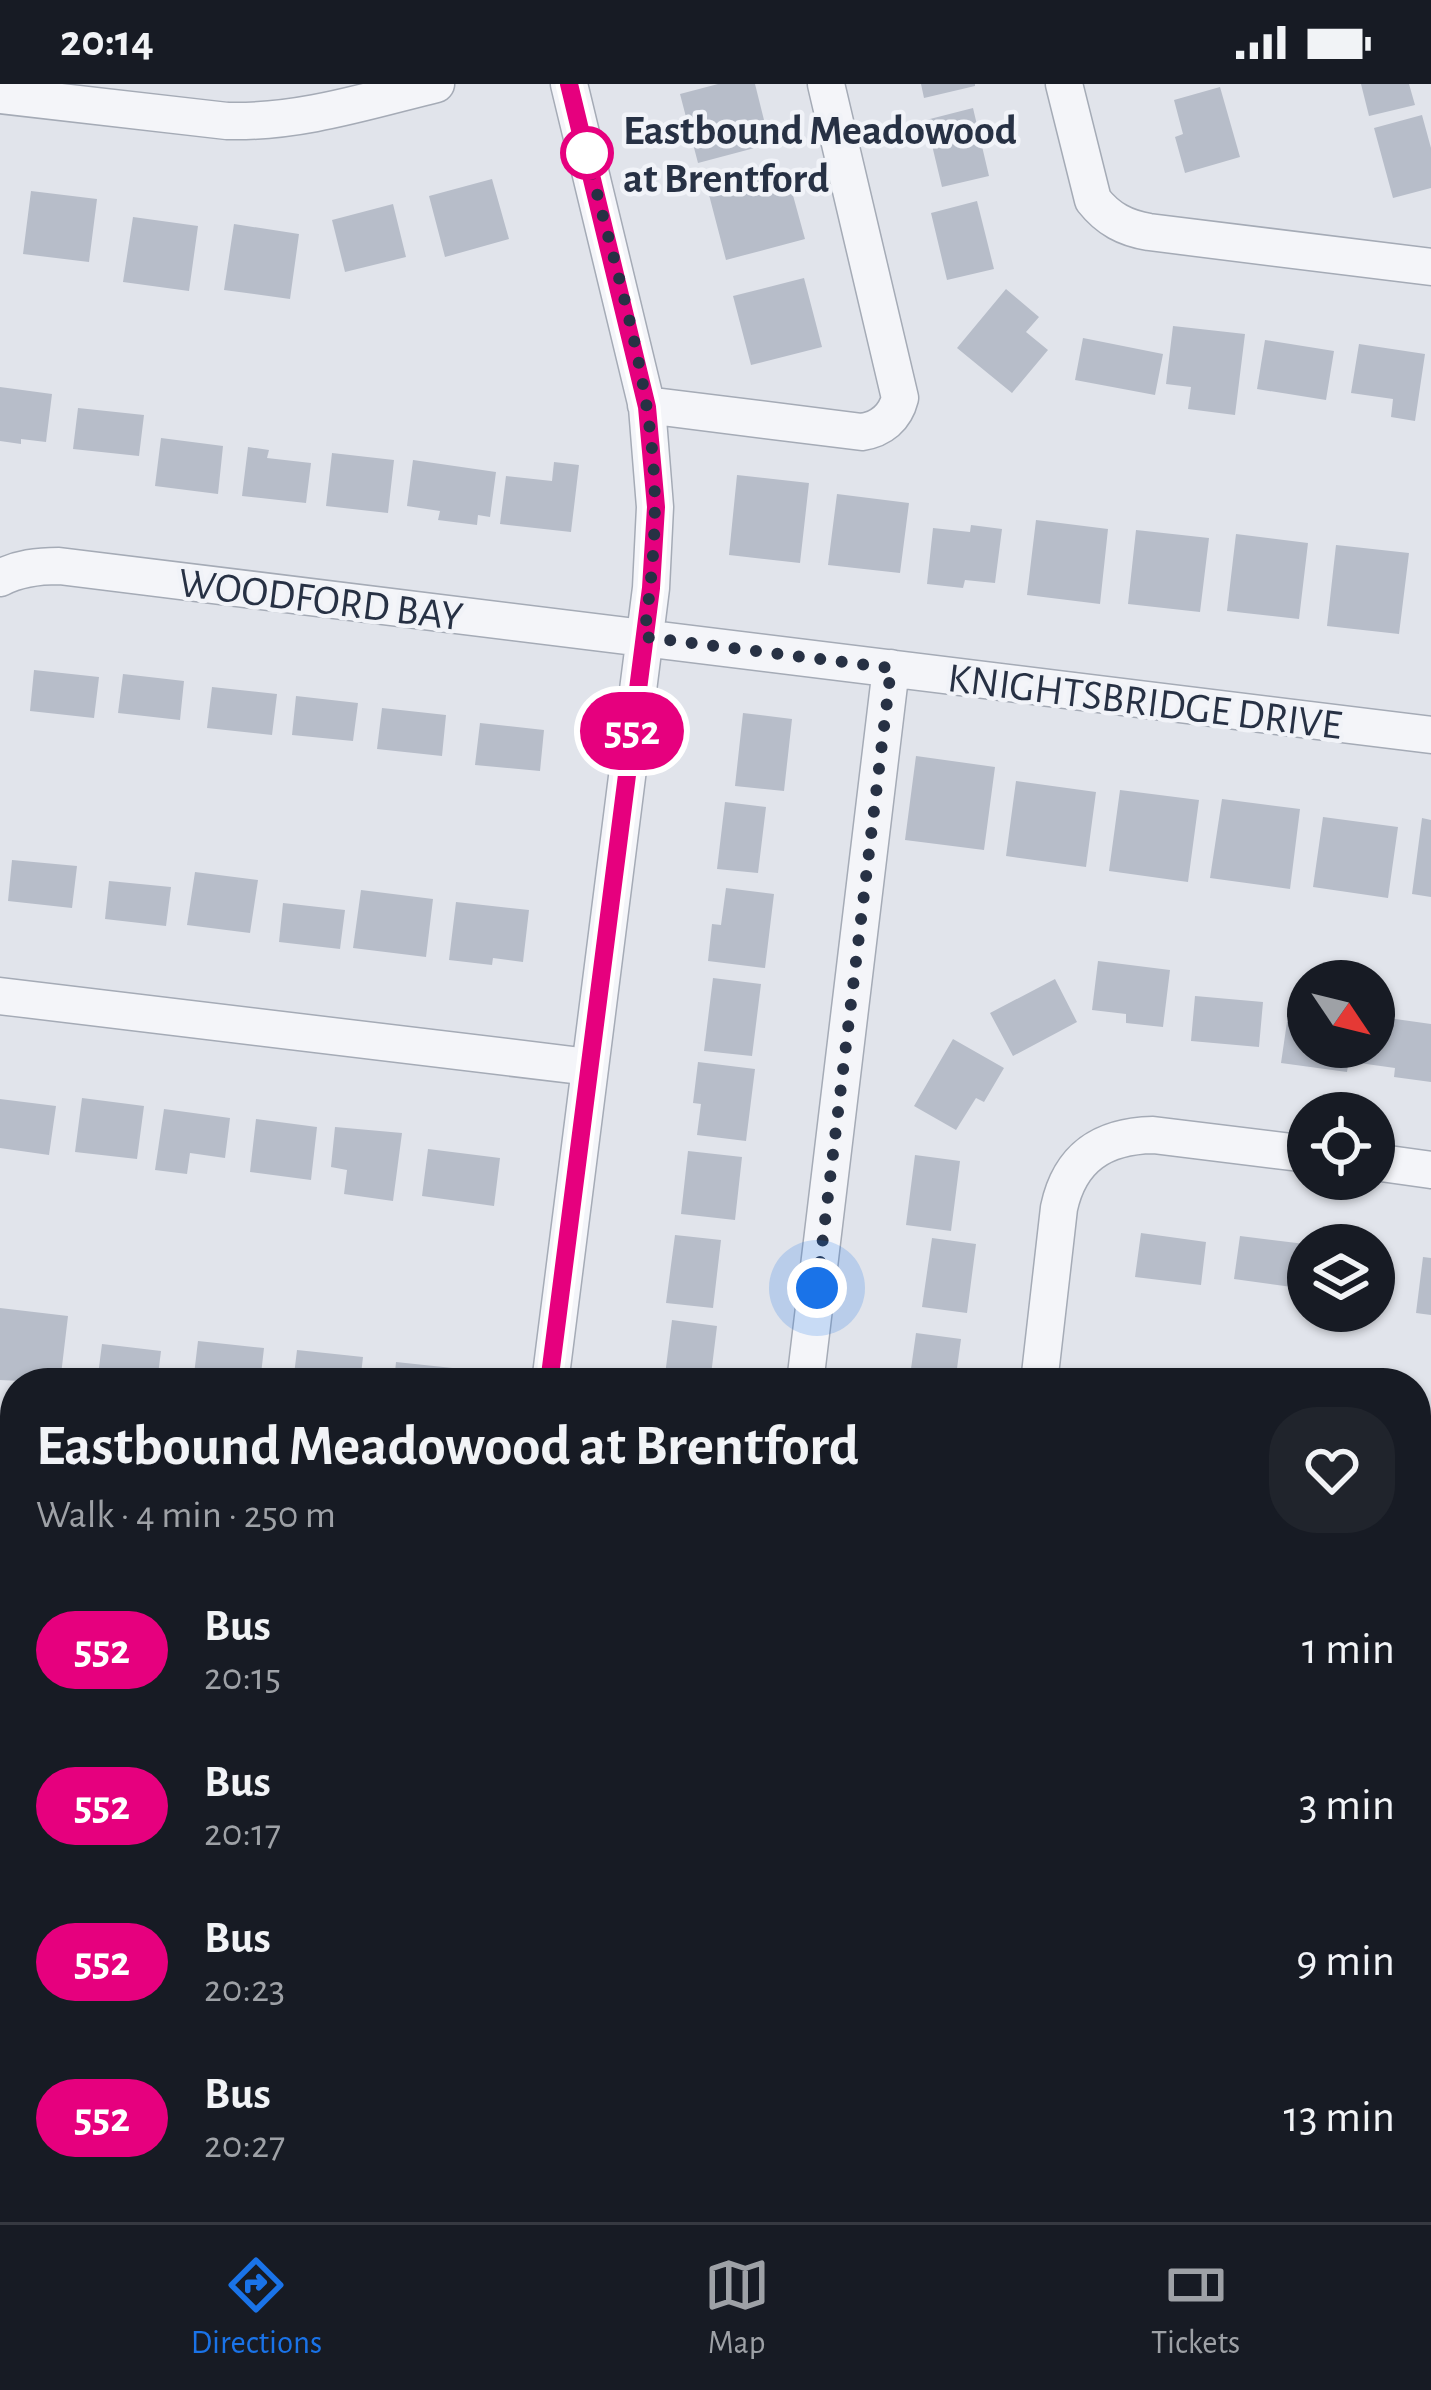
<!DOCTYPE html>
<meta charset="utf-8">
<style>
body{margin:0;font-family:"Alegreya Sans",sans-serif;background:#20242c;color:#f1f3f6;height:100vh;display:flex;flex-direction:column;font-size:45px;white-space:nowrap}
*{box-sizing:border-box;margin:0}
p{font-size:39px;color:#9ea1a6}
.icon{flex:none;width:66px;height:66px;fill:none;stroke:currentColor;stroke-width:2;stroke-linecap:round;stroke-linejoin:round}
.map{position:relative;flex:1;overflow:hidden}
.drawer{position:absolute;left:0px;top:1284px;width:1431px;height:855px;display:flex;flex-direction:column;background:#171b24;border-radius:48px 48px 0 0;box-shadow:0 3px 9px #0004}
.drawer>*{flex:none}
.badge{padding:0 24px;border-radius:39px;font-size:42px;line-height:78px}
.needle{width:78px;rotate:125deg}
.controls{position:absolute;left:1287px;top:876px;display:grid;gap:24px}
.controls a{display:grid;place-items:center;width:108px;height:108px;border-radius:50%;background:#171b24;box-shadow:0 3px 9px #0004;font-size:60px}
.you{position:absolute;width:60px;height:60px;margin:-30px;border:9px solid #fff;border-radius:50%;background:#1a73e8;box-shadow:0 0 0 18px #1a73e833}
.map>.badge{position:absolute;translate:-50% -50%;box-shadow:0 0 0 6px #fff}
.round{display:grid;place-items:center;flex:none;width:126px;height:126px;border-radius:48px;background:#20242c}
.summary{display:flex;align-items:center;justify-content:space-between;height:204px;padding:0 36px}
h1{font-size:57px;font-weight:700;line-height:90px}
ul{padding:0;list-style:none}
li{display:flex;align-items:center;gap:36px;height:156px;padding:0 36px}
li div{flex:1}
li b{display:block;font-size:45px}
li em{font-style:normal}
li .badge{min-width:132px;font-weight:700;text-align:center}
.status{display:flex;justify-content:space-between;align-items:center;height:84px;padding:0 60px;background:#171b24;direction:ltr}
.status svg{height:33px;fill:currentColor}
.dock{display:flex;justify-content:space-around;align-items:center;height:168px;border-top:3px solid #363941;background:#171b24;font-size:33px;color:#9ea1a6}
.dock a{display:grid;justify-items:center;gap:6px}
.dock .current{color:#1a73e8}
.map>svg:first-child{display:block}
</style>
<div class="status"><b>20:14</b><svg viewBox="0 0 49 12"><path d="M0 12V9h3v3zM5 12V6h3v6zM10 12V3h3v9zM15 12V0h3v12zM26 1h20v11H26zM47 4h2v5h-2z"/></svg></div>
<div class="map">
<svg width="1431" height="2138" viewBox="0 0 1431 2138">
<rect width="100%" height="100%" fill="#e1e4eb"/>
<path fill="#c6d6c1" d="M0,1415L15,1416V2124H102L100,2138H0Z"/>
<path fill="#b7bdc9" d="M718,0H755L770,60L698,79L680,10Z
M921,0H975V2L924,14Z
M1361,0H1409L1415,21L1369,32Z
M1220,3L1240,73L1185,89L1175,53L1183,50L1174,16Z
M973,24L989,92L942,103L926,36Z
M1422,31L1431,64V104L1393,114L1374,44Z
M786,86L805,155L726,176L708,107Z
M492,95L509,155L445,173L429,112Z
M31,107L97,115L89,178L23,170Z
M977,117L994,185L947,196L931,129Z
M393,120L406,173L345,188L332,136Z
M133,133L198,142L189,207L123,198Z
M234,140L299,150L290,215L224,206Z
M804,194L822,263L751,281L733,212Z
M1006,205L1039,233L1026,248L1048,266L1012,309L957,264Z
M1173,242L1245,250L1235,331L1188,325L1191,303L1166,300Z
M1083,254L1163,270L1155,311L1075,296Z
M1265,256L1334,267L1326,316L1257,305Z
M1359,260L1425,270L1415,337L1391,333L1393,315L1351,309Z
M0,303L52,310L46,358L21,355V360L0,357Z
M78,324L144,331L139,372L73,365Z
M161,354L223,362L218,410L155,402Z
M248,363L269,366L267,374L311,379L306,419L242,412Z
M332,369L394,376L388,429L326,422Z
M413,376L496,388L490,433L478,431L477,441L438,436L440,427L407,422Z
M554,378L579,381L571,448L500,440L506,392L552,397Z
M737,391L809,399L800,479L729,471Z
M837,410L909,419L900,489L828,481Z
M1036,436L1108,445L1100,520L1027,511Z
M971,441L1002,445L995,499L965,496L963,504L927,500L933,444L970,448Z
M1136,446L1209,454L1200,528L1128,520Z
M1236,450L1308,459L1299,535L1227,527Z
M1336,461L1409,469L1399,550L1327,542Z
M34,586L99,593L94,634L30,627Z
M123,590L184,597L180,636L118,629Z
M212,603L277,610L272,651L207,644Z
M296,612L358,619L353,657L292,651Z
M382,624L446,631L442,672L377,665Z
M743,629L792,635L784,707L735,702Z
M480,639L544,646L540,687L475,681Z
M916,672L995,683L984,766L905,756Z
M1016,697L1096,708L1086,783L1006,772Z
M1120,706L1199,716L1188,798L1109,787Z
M1222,715L1300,725L1290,805L1210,794Z
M725,718L766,723L758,789L717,785Z
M1323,733L1398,743L1388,814L1313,803Z
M1422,734L1431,736V813L1412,810Z
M12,776L77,782L72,824L8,817Z
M195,788L258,796L250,849L187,841Z
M109,797L171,803L166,842L105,835Z
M726,804L774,810L765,884L708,877L712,840L721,841Z
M361,806L433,815L426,873L353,864Z
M456,818L529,826L523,878L493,874L492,881L449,876Z
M283,819L345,826L340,865L279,858Z
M1098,877L1170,886L1163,943L1126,939V930L1092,926Z
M713,894L761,900L752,972L704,967Z
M1055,895L1077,938L1013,972L990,929Z
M1195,912L1263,918L1259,963L1191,957Z
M1374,932L1431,940V998L1394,993L1395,984L1359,979L1361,963H1374Z
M1287,938L1308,941V963H1351L1347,988L1281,979Z
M953,955L1004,984L984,1018L976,1014L956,1046L914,1022Z
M698,978L755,985L746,1057L697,1051L701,1020L693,1019Z
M82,1014L144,1022L137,1075L75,1068Z
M0,1015L56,1022L49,1071L0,1064Z
M164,1025L230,1034L225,1074L190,1069L187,1090L155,1086Z
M256,1035L317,1043L311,1096L250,1088Z
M335,1043L402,1049L393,1117L344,1110L347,1086L331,1083Z
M428,1065L500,1074L494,1122L422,1112Z
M688,1067L742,1073L735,1136L681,1130Z
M915,1071L960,1077L951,1147L906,1141Z
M1141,1149L1206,1158L1201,1201L1135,1193Z
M675,1151L721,1156L713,1224L666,1219Z
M1240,1152L1305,1160L1299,1204L1234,1195Z
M932,1154L976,1160L967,1229L922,1223Z
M1374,1166L1387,1168L1381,1214L1374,1213Z
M1423,1173L1431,1174V1231L1416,1229Z
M0,1224L68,1232L60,1299L0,1296Z
M672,1236L717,1242L710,1299H664Z
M916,1249L961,1255L955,1299H909Z
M198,1257L264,1264L260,1299H193Z
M102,1260L161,1267L157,1299H97Z
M297,1266L363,1273L360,1299H293Z
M396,1278L462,1285L460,1299H394Z
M1416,1375L1431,1377V1433L1416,1432Z
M1416,1631L1431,1633V1678L1416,1677Z
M1425,1812L1431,1813V1862L1419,1861Z
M1424,2050L1431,2051V2092L1419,2090Z
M568,2124H619L617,2138H566Z
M734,2124H779L778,2133L734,2127Z
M1039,2124H1068L1067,2135L1038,2132Z
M1070,2124H1097L1096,2138L1069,2135Z
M1123,2124H1158L1156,2138H1121Z"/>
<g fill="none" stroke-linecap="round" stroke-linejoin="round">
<g stroke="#a5abb6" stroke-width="39">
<path id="minor" d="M1064,0L1093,116C1108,135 1125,144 1149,148L1431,183
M0,11L227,37C299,39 367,17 436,0
M646,321L862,348C881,345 895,334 900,314L826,0
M0,494C19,484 38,482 59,482L1431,651
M0,912L589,983
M1374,1078L1431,1086
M550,1299L651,504L655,423L647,323L569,0
M805,1299L891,584
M1039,1299L1059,1124C1070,1073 1103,1052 1153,1051L1308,1070
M0,1395L15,1397
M1416,1524L1431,1526
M1416,1965L1431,1967
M107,2138L109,2124
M450,2138L451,2124
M704,2138L706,2124"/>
</g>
<use href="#minor" stroke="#f4f5f9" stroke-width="36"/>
</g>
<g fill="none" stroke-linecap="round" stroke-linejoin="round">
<g stroke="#fff" stroke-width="27">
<path id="line" d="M549,1299L651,504L656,423L647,323L569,0"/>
</g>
<use href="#line" stroke="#e6007e" stroke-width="18"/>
<path stroke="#273144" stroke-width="12" stroke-dasharray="0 21.6" d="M587,69C611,170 645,273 653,377C658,437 652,494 644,553L891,584L817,1204"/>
</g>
<circle fill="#fff" stroke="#e6007e" stroke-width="6" cx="587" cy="69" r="24"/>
<g text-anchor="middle" stroke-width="9" stroke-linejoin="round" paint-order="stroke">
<g font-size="42" font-weight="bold" fill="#273144" stroke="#f1f3f8" text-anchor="start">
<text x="623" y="60">Eastbound Meadowood<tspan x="623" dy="48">at Brentford</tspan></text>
</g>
<g font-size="42" fill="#273144" stroke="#f1f3f8">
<text transform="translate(321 514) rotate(7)" y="15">WOODFORD BAY</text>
<text transform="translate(1145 616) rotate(7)" y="15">KNIGHTSBRIDGE DRIVE</text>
</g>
</g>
</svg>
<div class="controls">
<a><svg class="needle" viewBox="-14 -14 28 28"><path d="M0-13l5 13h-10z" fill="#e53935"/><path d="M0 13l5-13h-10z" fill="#9ea1a6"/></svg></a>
<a><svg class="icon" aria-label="locate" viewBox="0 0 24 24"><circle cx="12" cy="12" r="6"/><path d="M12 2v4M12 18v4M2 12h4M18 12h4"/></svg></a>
<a><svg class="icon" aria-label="layers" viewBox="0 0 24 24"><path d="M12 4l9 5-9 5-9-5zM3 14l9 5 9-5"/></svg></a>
</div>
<div class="you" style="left:817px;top:1204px"></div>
<b class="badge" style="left:632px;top:647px;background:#e6007e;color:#fff">552</b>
<section class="drawer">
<div class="summary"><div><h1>Eastbound Meadowood at Brentford</h1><p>Walk · 4 min · 250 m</p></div><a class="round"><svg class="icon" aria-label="heart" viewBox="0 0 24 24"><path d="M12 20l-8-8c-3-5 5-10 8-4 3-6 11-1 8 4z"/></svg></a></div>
<ul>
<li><span class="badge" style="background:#e6007e;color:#fff">552</span><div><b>Bus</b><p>20:15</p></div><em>1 min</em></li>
<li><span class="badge" style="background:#e6007e;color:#fff">552</span><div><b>Bus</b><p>20:17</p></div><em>3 min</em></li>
<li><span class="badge" style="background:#e6007e;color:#fff">552</span><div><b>Bus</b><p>20:23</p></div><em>9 min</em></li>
<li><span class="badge" style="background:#e6007e;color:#fff">552</span><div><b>Bus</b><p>20:27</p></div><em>13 min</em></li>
</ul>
</section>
</div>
<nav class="dock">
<a class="current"><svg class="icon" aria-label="directions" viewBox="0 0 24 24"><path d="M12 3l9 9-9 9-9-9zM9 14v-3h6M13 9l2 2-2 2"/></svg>Directions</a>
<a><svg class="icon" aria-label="map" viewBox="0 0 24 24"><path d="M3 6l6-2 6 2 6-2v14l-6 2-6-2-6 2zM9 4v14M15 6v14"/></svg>Map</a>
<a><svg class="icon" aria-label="tickets" viewBox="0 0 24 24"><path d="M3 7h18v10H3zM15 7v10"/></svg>Tickets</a>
</nav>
